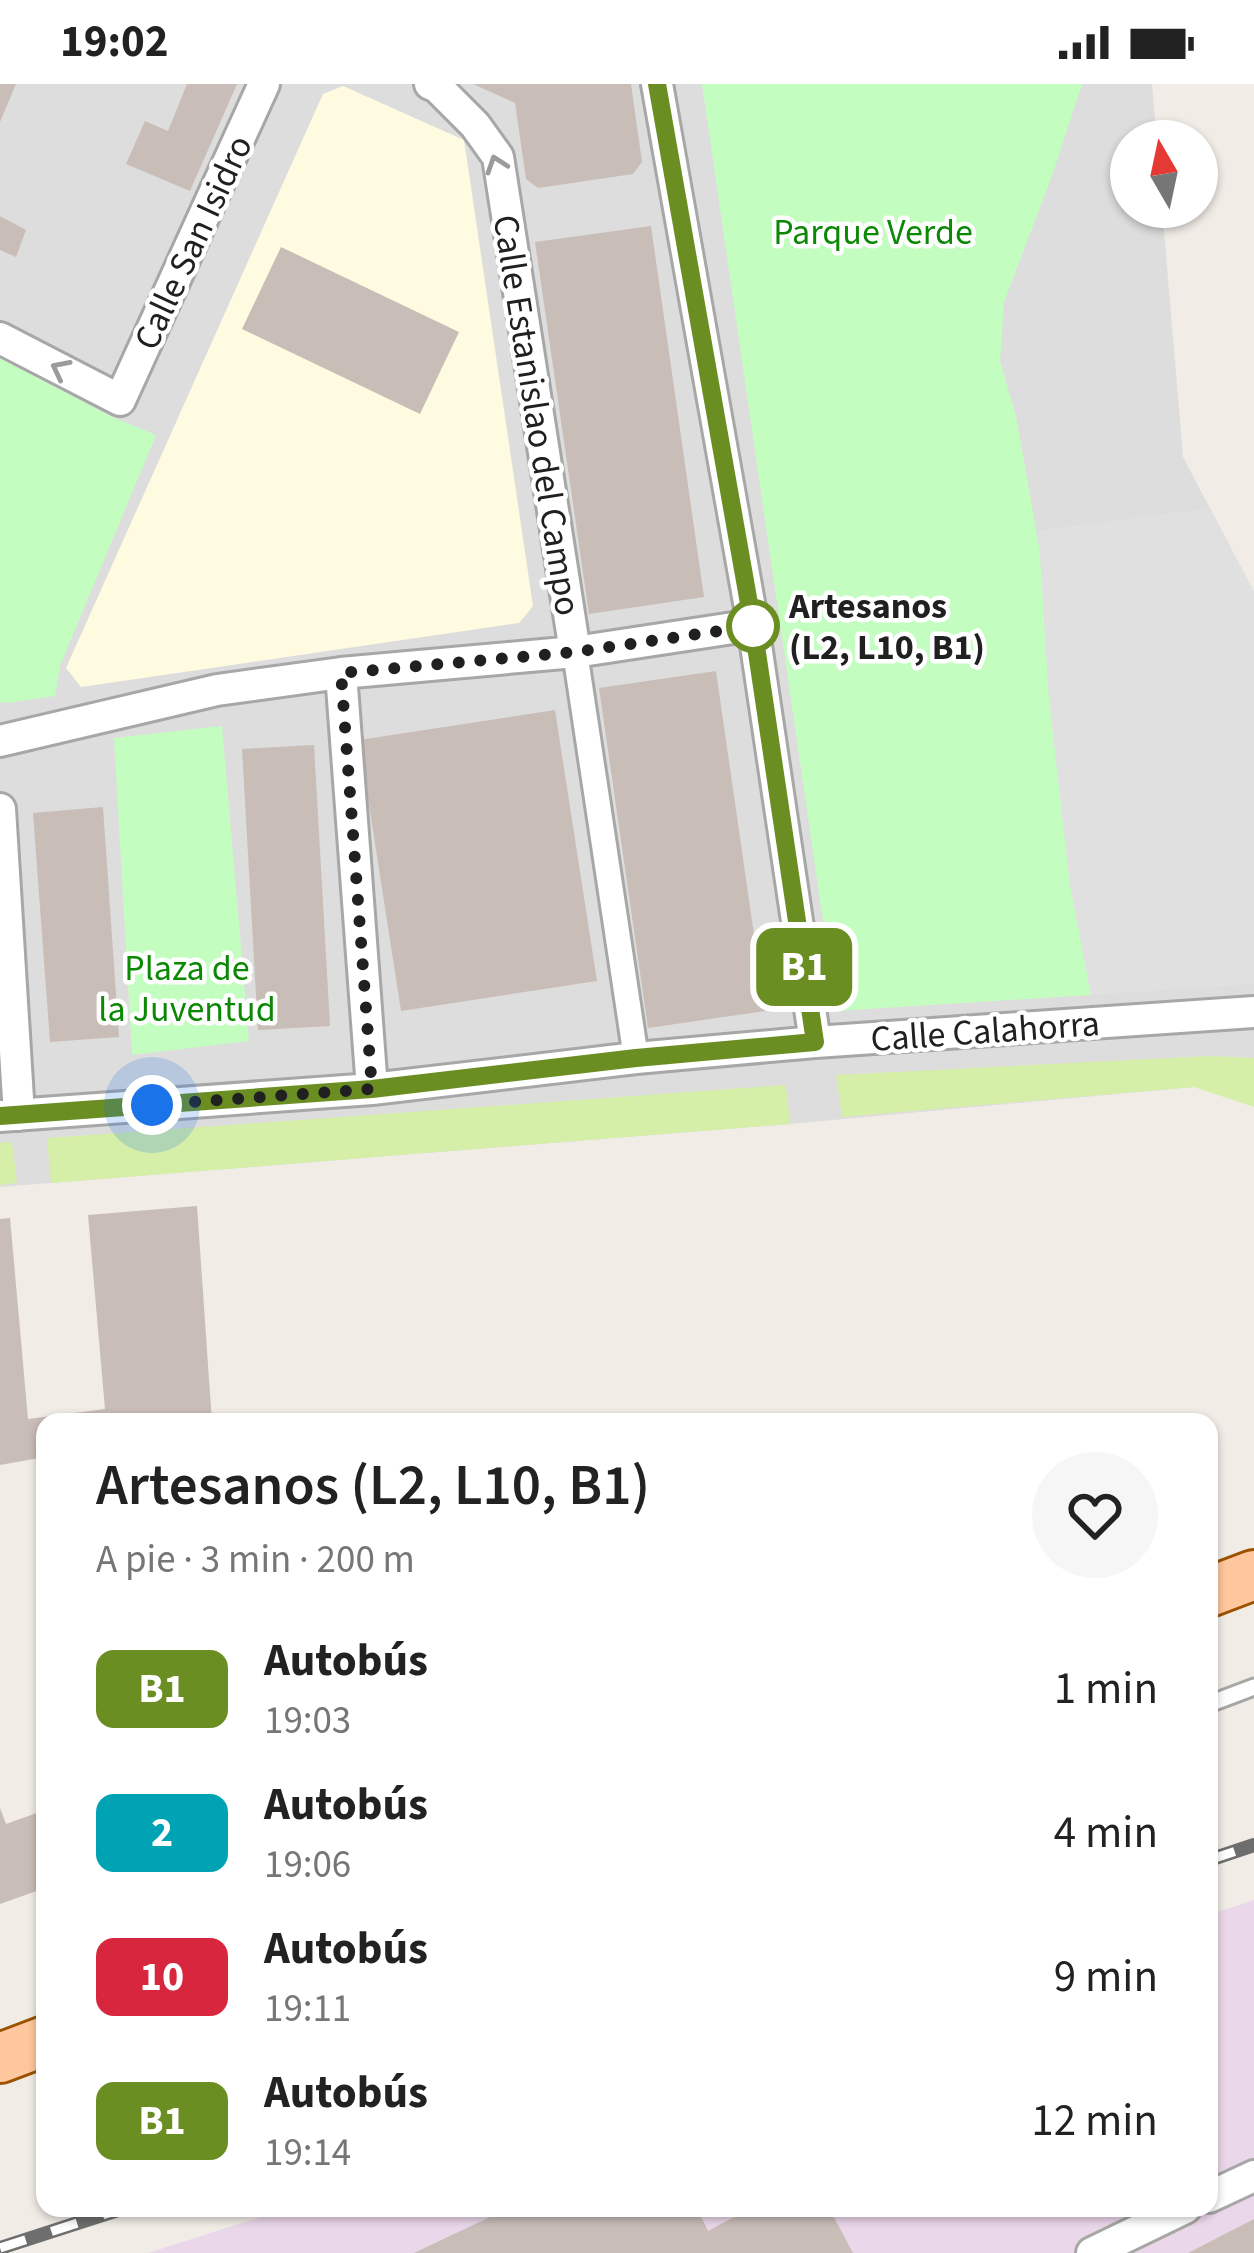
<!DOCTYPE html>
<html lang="es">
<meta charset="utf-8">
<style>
body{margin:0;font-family:"Source Sans 3",sans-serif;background:#f6f6f6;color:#222;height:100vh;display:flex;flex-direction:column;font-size:45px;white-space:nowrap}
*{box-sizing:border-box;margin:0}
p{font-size:39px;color:#767676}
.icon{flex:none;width:66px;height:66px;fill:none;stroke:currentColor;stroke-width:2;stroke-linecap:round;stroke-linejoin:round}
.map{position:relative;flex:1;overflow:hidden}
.sheet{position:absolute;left:36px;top:1329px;width:1182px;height:804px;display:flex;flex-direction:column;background:#fff;border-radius:24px;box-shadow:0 3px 9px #0004}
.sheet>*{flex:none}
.badge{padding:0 24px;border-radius:18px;font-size:42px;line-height:78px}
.needle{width:78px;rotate:351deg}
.fabs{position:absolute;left:1110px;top:36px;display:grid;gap:24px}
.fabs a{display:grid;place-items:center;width:108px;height:108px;border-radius:50%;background:#fff;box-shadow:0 3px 9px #0004;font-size:60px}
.you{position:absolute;width:60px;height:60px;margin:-30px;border:9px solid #fff;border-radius:50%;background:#1a73e8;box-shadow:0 0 0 18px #1a73e833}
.map>.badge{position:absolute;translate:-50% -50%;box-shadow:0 0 0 6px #fff}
.round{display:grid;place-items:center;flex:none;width:126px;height:126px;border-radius:63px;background:#f6f6f6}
.summary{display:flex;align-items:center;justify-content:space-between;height:204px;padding:0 60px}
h1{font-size:57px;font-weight:600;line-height:90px}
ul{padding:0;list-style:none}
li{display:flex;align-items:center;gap:36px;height:144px;padding:0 60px}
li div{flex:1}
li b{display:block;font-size:45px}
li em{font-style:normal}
li .badge{min-width:132px;font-weight:700;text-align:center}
.status{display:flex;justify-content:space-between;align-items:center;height:84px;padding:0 60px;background:#fff;direction:ltr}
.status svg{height:33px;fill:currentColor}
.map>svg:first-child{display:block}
</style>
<div class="status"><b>19:02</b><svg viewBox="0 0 49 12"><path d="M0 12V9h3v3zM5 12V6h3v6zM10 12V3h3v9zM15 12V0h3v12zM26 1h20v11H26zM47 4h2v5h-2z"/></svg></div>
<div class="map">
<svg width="1254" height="2169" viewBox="0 0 1254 2169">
<rect width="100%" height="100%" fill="#f1ece6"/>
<path fill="#dedddd" d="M0,0H1152L1157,57H1131V123H1162L1183,373L1254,508V993L1194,1003L790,1040L0,1103Z"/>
<path fill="#ebd7ea" d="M1254,1816V2169H148L289,2124H1209V1831Z"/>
<path fill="#fffbe1" d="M343,2L464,56L533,522L519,539L81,603L66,584L323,10Z"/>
<path fill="#d5eea8" d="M1210,972L1254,974V1023L1194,1003L842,1033L836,991Z
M786,1001L790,1040L51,1099L47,1054Z
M12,1058L17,1099L0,1101V1059Z"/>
<path fill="#c4fdc0" d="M702,0H1082L1053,89L1004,218L1000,277L1016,332L1040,468L1049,614L1070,800L1091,911L836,927Z
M0,274L114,334L156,351L60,582L55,612L5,619L0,618Z
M222,642L249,957L132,971L114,654Z"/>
<path fill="#e0e0e0" d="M1210,424L1254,508V900L1091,911L1070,800L1049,614L1040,468L1036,447Z"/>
<path fill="#c9bdb8" d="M0,0H16L0,38Z
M187,0H237L190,107L126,80L145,37L168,47Z
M473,0H631L642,78L633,90L538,104L526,95L515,19Z
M0,132L26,146L16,173L0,166Z
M651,142L704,513L589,530L535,158Z
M281,163L459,248L420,330L242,245Z
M716,587L765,927L648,944L599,604Z
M555,626L597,897L401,927L359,656Z
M314,661L330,942L258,946L242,665Z
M103,723L119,953L50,958L33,729Z
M197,1122L212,1338H45V1373L0,1381V1135L10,1134L28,1335L105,1325L88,1131Z
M0,1724L6,1740L45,1726V1804L0,1820Z
M509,2124H697L708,2147L751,2124H829L853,2169H414Z
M1254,2135V2169H1188Z"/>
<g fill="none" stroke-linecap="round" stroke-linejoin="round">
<g stroke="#a7a7a7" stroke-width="21">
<path id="service" d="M1209,1620L1254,1603"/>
</g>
<g stroke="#a7a7a7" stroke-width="30">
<path id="pedestrian" d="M575,568L636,974"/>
</g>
<g stroke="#a7a7a7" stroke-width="36">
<path id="minor" d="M430,0L437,3L475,41L498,73L575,568
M657,0L753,541L815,958
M0,254L120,316L264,0
M341,589L372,1005
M0,657L217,606L341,589L575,568L753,541
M0,725L19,1031
M0,1032L372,1005L636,974L815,958L1254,928
M1209,2113L1254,2092
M1092,2169L1185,2124"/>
</g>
<g stroke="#9c5200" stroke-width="54">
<path id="primary" d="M1209,1508L1254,1491
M0,1974L45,1957"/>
</g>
<use href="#service" stroke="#fff" stroke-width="15"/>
<use href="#pedestrian" stroke="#fff" stroke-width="24"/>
<use href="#minor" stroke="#fff" stroke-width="30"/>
<use href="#primary" stroke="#ffc79d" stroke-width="48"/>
<g stroke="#6e6e6e" stroke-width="14">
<path id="rail" d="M1209,1776L1254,1761
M0,2164L124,2124"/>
</g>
<use href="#rail" stroke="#fff" stroke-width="9" stroke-dasharray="27" stroke-linecap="butt"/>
</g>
<defs><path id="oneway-chevron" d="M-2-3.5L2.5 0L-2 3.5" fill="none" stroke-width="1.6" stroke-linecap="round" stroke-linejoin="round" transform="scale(3)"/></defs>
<g stroke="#9b9b9b">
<use href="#oneway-chevron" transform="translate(496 80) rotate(-109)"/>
<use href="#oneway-chevron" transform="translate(60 285) rotate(-153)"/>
</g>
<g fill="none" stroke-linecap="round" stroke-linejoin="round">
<g stroke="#fff" stroke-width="27">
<path id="line" d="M0,1032L372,1005L636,974L815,958L753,542L657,0"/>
</g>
<use href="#line" stroke="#6b8e23" stroke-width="18"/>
<path stroke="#202020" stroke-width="12" stroke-dasharray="0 21.6" d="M152,1021L372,1005L341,589L575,568L753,542"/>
</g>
<circle fill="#fff" stroke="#6b8e23" stroke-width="6" cx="753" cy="542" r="24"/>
<g text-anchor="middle" stroke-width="9" stroke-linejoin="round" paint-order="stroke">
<g font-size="36" fill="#0b8804" stroke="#fff">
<text x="873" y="160">Parque Verde</text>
<text x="187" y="896">Plaza de<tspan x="187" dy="41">la Juventud</tspan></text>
</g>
<g font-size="36" fill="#202020" stroke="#fff">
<text transform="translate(192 158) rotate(-65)" y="13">Calle San Isidro</text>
<text transform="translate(538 331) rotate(81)" y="13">Calle Estanislao del Campo</text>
<text transform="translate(985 946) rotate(-4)" y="13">Calle Calahorra</text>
</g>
<g font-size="36" font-weight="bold" fill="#202020" stroke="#fff" text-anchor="start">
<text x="789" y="534">Artesanos<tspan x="789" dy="41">(L2, L10, B1)</tspan></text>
</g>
</g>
</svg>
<div class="fabs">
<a><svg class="needle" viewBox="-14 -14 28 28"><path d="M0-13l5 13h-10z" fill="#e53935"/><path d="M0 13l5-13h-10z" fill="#767676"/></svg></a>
</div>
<div class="you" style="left:152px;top:1021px"></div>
<b class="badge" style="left:804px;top:883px;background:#6b8e23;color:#fff">B1</b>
<section class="sheet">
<div class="summary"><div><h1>Artesanos (L2, L10, B1)</h1><p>A pie · 3 min · 200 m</p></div><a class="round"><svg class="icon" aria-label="heart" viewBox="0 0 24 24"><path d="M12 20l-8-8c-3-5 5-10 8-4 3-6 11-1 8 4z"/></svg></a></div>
<ul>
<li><span class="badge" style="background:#6b8e23;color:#fff">B1</span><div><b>Autobús</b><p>19:03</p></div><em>1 min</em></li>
<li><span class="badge" style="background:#00a3b4;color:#fff">2</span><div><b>Autobús</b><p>19:06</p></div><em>4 min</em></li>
<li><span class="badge" style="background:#d7263d;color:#fff">10</span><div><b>Autobús</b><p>19:11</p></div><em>9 min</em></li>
<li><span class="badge" style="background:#6b8e23;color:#fff">B1</span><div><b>Autobús</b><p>19:14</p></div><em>12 min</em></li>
</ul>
</section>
</div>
